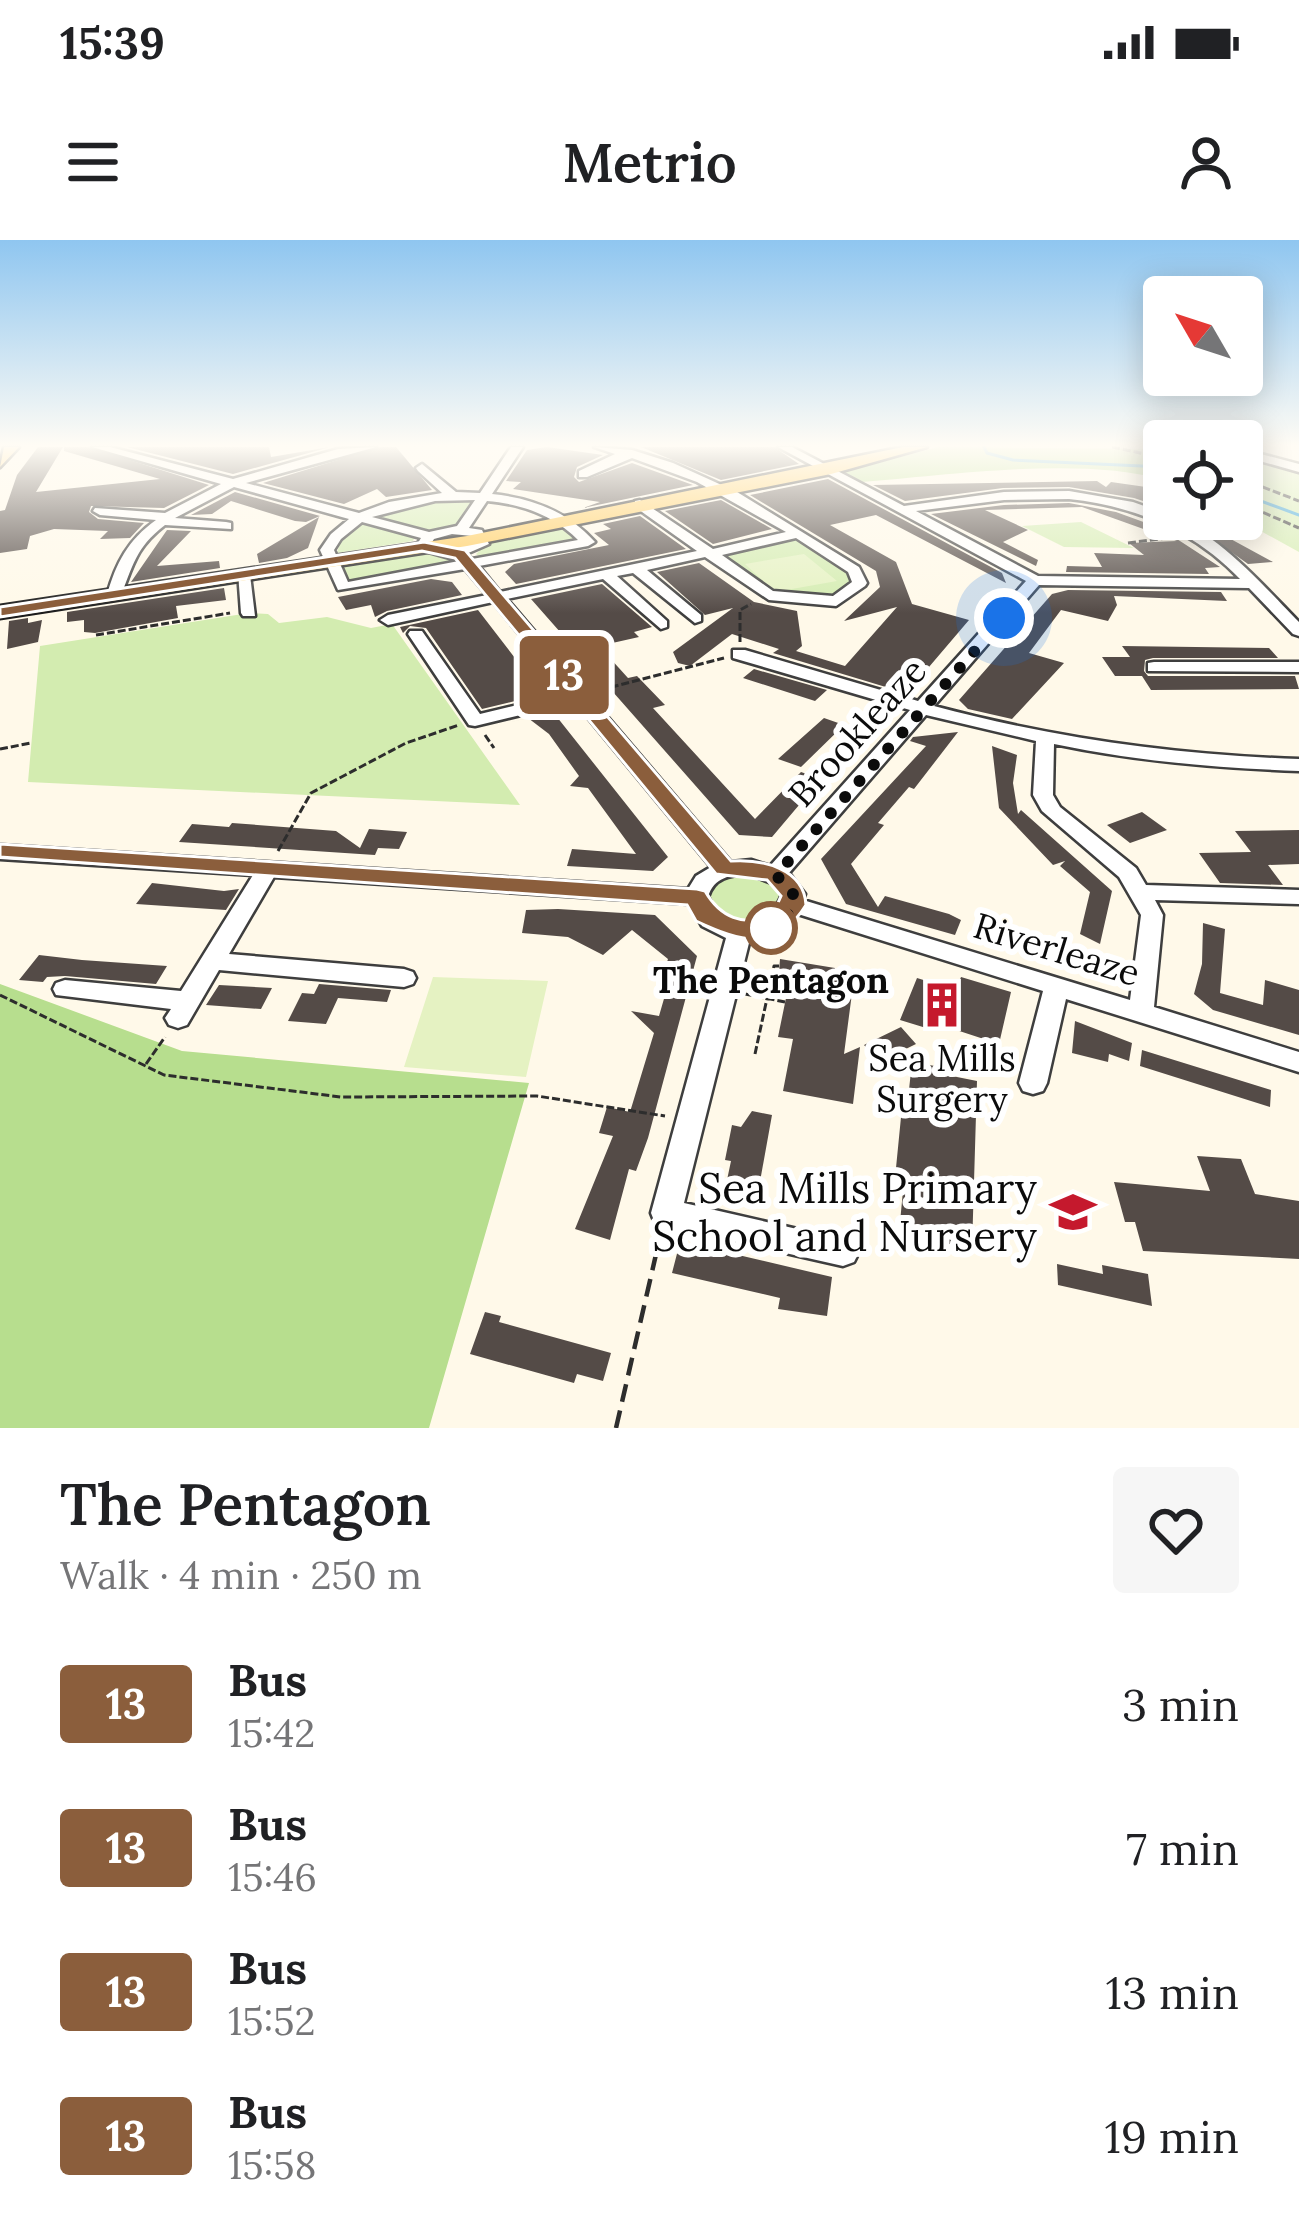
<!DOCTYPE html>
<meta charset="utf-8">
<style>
body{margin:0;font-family:Lora,serif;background:#f6f6f6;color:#202124;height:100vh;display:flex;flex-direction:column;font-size:45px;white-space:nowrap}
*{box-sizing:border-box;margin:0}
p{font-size:39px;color:#757577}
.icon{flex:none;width:66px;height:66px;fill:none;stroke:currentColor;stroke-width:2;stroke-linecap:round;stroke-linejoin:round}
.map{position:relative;height:1188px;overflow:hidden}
.panel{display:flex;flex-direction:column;background:#fff;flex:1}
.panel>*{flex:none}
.badge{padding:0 24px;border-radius:9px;font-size:42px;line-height:78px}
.needle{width:78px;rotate:309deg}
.buttons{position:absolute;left:1143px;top:36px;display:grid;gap:24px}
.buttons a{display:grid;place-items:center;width:120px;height:120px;border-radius:12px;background:#fff;box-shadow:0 6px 30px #0003;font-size:60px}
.you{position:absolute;width:60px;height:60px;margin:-30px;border:9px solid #fff;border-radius:50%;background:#1a73e8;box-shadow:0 0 0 18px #1a73e833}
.map>.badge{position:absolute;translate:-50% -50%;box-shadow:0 0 0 6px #fff}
.round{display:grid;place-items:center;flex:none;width:126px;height:126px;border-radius:12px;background:#f6f6f6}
.headline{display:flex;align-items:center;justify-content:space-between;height:204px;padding:0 60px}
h1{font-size:57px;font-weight:600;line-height:90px}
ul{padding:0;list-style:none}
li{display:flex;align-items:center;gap:36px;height:144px;padding:0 60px}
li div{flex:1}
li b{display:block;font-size:45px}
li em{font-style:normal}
li .badge{min-width:132px;font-weight:700;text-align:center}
.status{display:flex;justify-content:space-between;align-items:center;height:84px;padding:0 60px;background:#fff;direction:ltr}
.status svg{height:33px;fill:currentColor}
header{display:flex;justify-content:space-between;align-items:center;height:156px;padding:0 60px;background:#fff;font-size:54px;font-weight:600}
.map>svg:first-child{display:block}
</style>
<div class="status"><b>15:39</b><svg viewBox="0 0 49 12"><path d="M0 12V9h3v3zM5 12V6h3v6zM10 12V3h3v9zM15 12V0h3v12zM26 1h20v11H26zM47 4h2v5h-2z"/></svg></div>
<header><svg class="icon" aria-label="menu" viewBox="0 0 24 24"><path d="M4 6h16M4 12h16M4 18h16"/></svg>Metrio<svg class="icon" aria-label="person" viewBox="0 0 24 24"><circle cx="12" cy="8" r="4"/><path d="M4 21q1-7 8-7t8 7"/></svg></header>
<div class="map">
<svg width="1299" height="1188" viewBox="0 0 1299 1188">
<rect width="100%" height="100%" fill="#fff9e9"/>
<path fill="#d3ecb0" d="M1242,217L1299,233V312L1239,279Z
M429,260L475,262L457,286L422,291L372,276Z
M1081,282L1134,308L1064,307L1022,286Z
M362,283L415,296L413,301L337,313L341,297Z
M566,286L580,301L483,320L476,314L490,301Z
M795,299L845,329L853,342L837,357L775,355L716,315Z
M416,313L453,317L457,324L357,345L345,341L338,327Z
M249,373L268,374L279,383L327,377L371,388L392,384L520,565L28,542L40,406Z
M752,633C769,639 782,645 785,664C761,689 704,697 707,649L729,634Z"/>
<path fill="#b7de8e" d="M938,207L1164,209V240C1082,216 949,235 862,242L844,232Z
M0,744L182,811L529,843L429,1188H0Z"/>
<path fill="#e5f2c2" d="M804,314L837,341L775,352L745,324Z
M433,737L548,741L526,837L404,827Z"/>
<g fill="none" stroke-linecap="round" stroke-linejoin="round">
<path stroke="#2a9ed8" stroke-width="3" d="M984,207L987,213L1013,220L1164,227
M1242,254L1299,275"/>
</g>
<path fill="#544b47" d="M38,207H63L36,252L160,239L64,211V207H88L209,245L164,268L91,266L89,272L98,279L144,283L130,298L100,299L108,291L54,289L30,296L27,309L0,313V271L5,270L17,235Z
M127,207H269L271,217L330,207L233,234Z
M380,207H396L432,250L386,257L377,249L344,264L263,243Z
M547,207L603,215L577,227L574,237L579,242L632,223L693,245L583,268L600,262L513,249L521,242L506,241L527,210Z
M641,207H774L799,224L721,240Z
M828,239L1002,333L1006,343L876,275L830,285L896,322L912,364L969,380L923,434L899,451L773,413L779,409L732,394L690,426L678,423L673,412L733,368L705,375L657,332L699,323L754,362L797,371L802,406L796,411L845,426L897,367L844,381L880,347L876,331L750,255Z
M1097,241L1106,247L1111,242L1146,247L1164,260V268L1134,258L1069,247L1003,248L905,261L873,245Z
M235,252L320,276L306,282L295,281L231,261L212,274L191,275Z
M721,260L772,289L713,304L665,271Z
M1069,263L1116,272L1160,288L1220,327L1205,328L1209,334L1066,332L1067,326L1102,327L1094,313L1144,315L1129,303L1177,301L1082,267L985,270L1028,290L1003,302L1038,320L1036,326L931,274L1004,265Z
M640,276L686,309L516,344L505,332L514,324L609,305L594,293L611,289L603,284Z
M319,277L308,308L287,318L259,323L257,314Z
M1185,279H1194L1273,322L1248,324Z
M167,290L191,291L157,326L219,321L220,328L131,342Z
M431,339L452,342L462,355L387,371L375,377L371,365L346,370L338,357Z
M602,344L652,387L634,392L639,397L599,406L628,438L637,436L665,465L653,468L755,579L801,532L821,539L772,597L739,595L531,359Z
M224,348L226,360L176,366L178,378L95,393L84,392V380L67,382V372Z
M1068,350L1221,352L1227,361L1114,356L1117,365L1108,381L1061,370L1029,413L1064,423L1012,479L968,469L959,460L1052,354Z
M478,370L528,435L524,436L540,455L482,469L426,388L410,386L403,393L400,387Z
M28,378V383L42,380L38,402L7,409L9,381Z
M1122,406L1269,408L1278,418H1153L1145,420L1144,431L1148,436H1295L1299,449L1151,450L1142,436H1115L1102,417H1130Z
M754,429L827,450L815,461L743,438Z
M553,472L668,617L653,631L567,626L572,609L636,614L588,548L570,546L579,536L549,494L528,478L486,488Z
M824,478L844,485L801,527L778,519Z
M958,492L914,549L909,547L878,583L884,585L851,624L878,667L885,656L949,674L961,680L955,695L846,664L821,619L926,506L910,501L913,497Z
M992,506L1017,515L1013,543L1018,574L1021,570L1112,651L1100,704L1080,694L1090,652L1060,626L1065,621L1053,625L999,568Z
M1142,572L1167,590L1130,603L1107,585Z
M232,583L336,591L360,608L369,589L407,592L399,609L378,608L375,615L179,602L192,584L229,587Z
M1299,590V624L1268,625L1283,645L1220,643L1199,613L1251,612L1235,591Z
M152,643L224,651L239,649L226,670L136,664Z
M558,669L655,675L697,716L648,898L636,931L629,929L610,1000L575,989L613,896L599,893L607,867L630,872L654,793L631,771L659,776L670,738L662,737L668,719L632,690L603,715L568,697L522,693L526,670Z
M1203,683L1225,689L1220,753L1263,765L1265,740L1299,750V795L1213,770L1194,754L1202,724Z
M39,715L82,720L167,726L156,744L65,736L47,737L43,742L19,740Z
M780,719L835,728L834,735L854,738L844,814L860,807L853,864L783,851L793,799L778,797L786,758L777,756Z
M961,737L1011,752L999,804L938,784L936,791L900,780L917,738L956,750Z
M319,744L391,750L387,762L338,758L326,784L288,781L302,753L314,754Z
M219,745L272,748L261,769L206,765Z
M1075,781L1132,803L1129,821L1109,814L1108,822L1072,813Z
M901,787L916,804L879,822L864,805Z
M1142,810L1271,850L1270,867L1140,826Z
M912,822L952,829V836L977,841L972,1009L945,1003L944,1014L916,1008V997L899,993L904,940L895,938L902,867L907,868Z
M752,871L772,875L759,947L727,940L731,921L725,920L732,885L741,887Z
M1197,916L1241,919L1255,954L1299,961V1019L1143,1011L1135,982H1125L1114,942L1210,951Z
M679,1006L703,1012L704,1007L832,1037L827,1076L778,1069L780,1058L672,1033Z
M1057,1024L1103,1034L1102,1025L1148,1034L1152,1066L1058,1045Z
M485,1072L501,1076L499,1082L611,1113L603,1141L577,1134L574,1143L470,1114Z"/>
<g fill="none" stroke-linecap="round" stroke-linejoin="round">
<g stroke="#3e3e3e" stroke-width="5">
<path id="minor" d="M92,207H110L233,239L338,209L376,207L246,243L359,273L389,262L442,253L418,231L416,228L422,224L456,252L480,253L511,207H523L492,254C532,258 567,271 595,302L588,306L479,326L500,352L697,311L635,267V261L640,260L713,309L786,292L697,242L632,218L587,237H579V231L615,214L594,207L632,210L673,223L737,252L859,327L867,343L865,346L836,366L769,360L705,317L647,330L701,375V381L695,383L633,333L617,336L667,381V387L661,389L603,339L507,359L731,622L751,620L770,626L910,470L733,418V410H745L918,461L1026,341L778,207H792L904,266L1004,252L1069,251L1133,262L1164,273V279C1207,279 1270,353 1299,382V396L1293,394L1249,348L1039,345L934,466C1054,498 1175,515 1299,519V531C1216,528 1135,521 1054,504L1053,555L1060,567L1136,628L1146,645L1299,650V664L1155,660L1163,675L1154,767L1299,812V832L1066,759L1047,843L1043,851L1033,854L1023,851L1019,843L1043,751L798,674L783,688L750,699L684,963L854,1002L859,1012L854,1022L843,1026L666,986L655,983L651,973L726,698L702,686L690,664L274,637L229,714L404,729L413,732L416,738L413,744L404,747L219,730L187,785L178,788L169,785L165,778L171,769L56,755L53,749L56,743L65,740L181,751L253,635L0,619V605L688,649L696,636L711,627L575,462L475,486L469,485L408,394L410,391H422L480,474L568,453L493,362L388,385L380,380L388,375L487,355L465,329L338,350L320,310L331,294L349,279L234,247L175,278L226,282L231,283V289L165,285C135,308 133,326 120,358H110L107,355C116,323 128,300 156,280L100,275L93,271L95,268L165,273L221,244ZM1069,259C1135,266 1194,291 1240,339L1038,336L916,271L1004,260ZM475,260L457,286L429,292L372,277L435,261ZM487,261C522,264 553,275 578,300L472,319L466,314L489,304L482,290L469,288ZM362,282L421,298L416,306L418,309L450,318L456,317L459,321L348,342L334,310L341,299ZM452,294L472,296L474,302L450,309L431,304L434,299ZM796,298L848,332L852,342L833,356L773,351L722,315ZM926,475L1036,501L1033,555L1042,571L1119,637L1141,675L1130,760L803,660L805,654L789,633ZM749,634L774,644L782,654C775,679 739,695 718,674C714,670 712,663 708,657C714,637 730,635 749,634Z
M1242,209L1299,224V232L1242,216Z
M238,332L250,335L255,376H243L241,373Z
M1154,422H1299V432L1148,431V423Z"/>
</g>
<g stroke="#1c1c1c" stroke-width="5">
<path id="major" d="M4,207H19L0,227Z
M903,207H927L831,234L467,306L0,378V366L467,296Z"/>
</g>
<path stroke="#2d2d2d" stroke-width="3" stroke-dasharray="8 3" stroke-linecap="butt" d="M1112,207L1164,218
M1242,239L1299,261
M1253,268L1299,288
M1128,303L1167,298
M96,395L230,373
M740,402V370L751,364
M600,450L724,418
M485,495L494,508
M0,509L31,503
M817,528L854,490
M278,611L311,553L406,503L459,485
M745,754L785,762
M0,755L164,835L341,857L537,856L665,876
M755,814L774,726H779
M146,824L165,797"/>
<path stroke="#2d2d2d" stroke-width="4.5" stroke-dasharray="18 9" stroke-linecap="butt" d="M616,1188L660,997"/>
<use href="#minor" fill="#fff" fill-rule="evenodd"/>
<use href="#major" fill="#ffcb59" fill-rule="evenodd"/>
</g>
<linearGradient id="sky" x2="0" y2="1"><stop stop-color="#8fc6f0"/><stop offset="0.55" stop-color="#fffcf5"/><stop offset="1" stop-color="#fffcf5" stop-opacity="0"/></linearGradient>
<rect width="1299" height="373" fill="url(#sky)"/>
<path fill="#8b5e3c" stroke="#fff" stroke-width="3" d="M424,302L465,310L731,621C762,619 804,628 806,665C776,713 741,702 696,681L687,665L0,617V604L697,649L705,651C720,677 743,687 772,676L781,656L767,640L716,634L455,318L422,311L0,377V367Z"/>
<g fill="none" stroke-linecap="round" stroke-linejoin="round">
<path stroke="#0b0b0b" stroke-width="12" stroke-dasharray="0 21.6" d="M771,688C782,681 794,674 793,654L776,635L1004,378"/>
</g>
<defs>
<g id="building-bare" transform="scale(3.6)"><path d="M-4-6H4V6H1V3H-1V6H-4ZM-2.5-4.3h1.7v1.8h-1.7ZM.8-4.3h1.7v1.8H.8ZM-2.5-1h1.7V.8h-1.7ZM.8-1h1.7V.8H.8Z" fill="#c5192d" stroke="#fff" stroke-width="2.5" paint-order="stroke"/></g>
<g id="school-bare" transform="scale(3.6)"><path d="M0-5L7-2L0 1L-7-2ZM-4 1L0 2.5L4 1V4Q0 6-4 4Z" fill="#c5192d" stroke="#fff" stroke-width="2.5" paint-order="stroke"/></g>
</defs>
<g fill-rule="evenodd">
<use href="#building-bare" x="942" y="765"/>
<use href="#school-bare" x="1073" y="972"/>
</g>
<circle fill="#fff" stroke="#8b5e3c" stroke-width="6" cx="771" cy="688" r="24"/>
<g text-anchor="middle" stroke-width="12" stroke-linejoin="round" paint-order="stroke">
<g font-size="36" fill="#0b0b0b" stroke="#fff">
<text transform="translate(857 492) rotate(-48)" y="13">Brookleaze</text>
<text transform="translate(1057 709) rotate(17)" y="13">Riverleaze</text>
</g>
<g font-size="36" font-weight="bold" fill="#0b0b0b" stroke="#fff">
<text x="771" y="753">The Pentagon</text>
</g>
<g font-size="36" fill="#0b0b0b" stroke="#fff">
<text x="942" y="831">Sea Mills<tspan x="942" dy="41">Surgery</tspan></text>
</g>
<g font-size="42" fill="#0b0b0b" stroke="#fff" text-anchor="end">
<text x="1037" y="963">Sea Mills Primary<tspan x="1037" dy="48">School and Nursery</tspan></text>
</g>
</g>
</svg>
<div class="buttons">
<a><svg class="needle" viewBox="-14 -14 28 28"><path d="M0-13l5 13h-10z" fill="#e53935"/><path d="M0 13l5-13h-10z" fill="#757577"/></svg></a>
<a><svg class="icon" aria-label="locate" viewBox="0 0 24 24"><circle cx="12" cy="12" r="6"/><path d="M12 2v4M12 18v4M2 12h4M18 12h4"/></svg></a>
</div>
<div class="you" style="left:1004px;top:378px"></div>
<b class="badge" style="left:564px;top:435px;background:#8b5e3c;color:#fff">13</b>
</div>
<section class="panel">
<div class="headline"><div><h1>The Pentagon</h1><p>Walk · 4 min · 250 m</p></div><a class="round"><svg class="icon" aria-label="heart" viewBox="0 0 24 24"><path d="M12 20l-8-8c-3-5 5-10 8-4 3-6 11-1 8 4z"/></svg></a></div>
<ul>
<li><span class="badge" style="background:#8b5e3c;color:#fff">13</span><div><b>Bus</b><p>15:42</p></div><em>3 min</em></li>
<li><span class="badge" style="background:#8b5e3c;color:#fff">13</span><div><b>Bus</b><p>15:46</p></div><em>7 min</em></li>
<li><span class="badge" style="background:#8b5e3c;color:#fff">13</span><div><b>Bus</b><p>15:52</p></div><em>13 min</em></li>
<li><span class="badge" style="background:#8b5e3c;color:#fff">13</span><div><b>Bus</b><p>15:58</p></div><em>19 min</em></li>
</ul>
</section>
